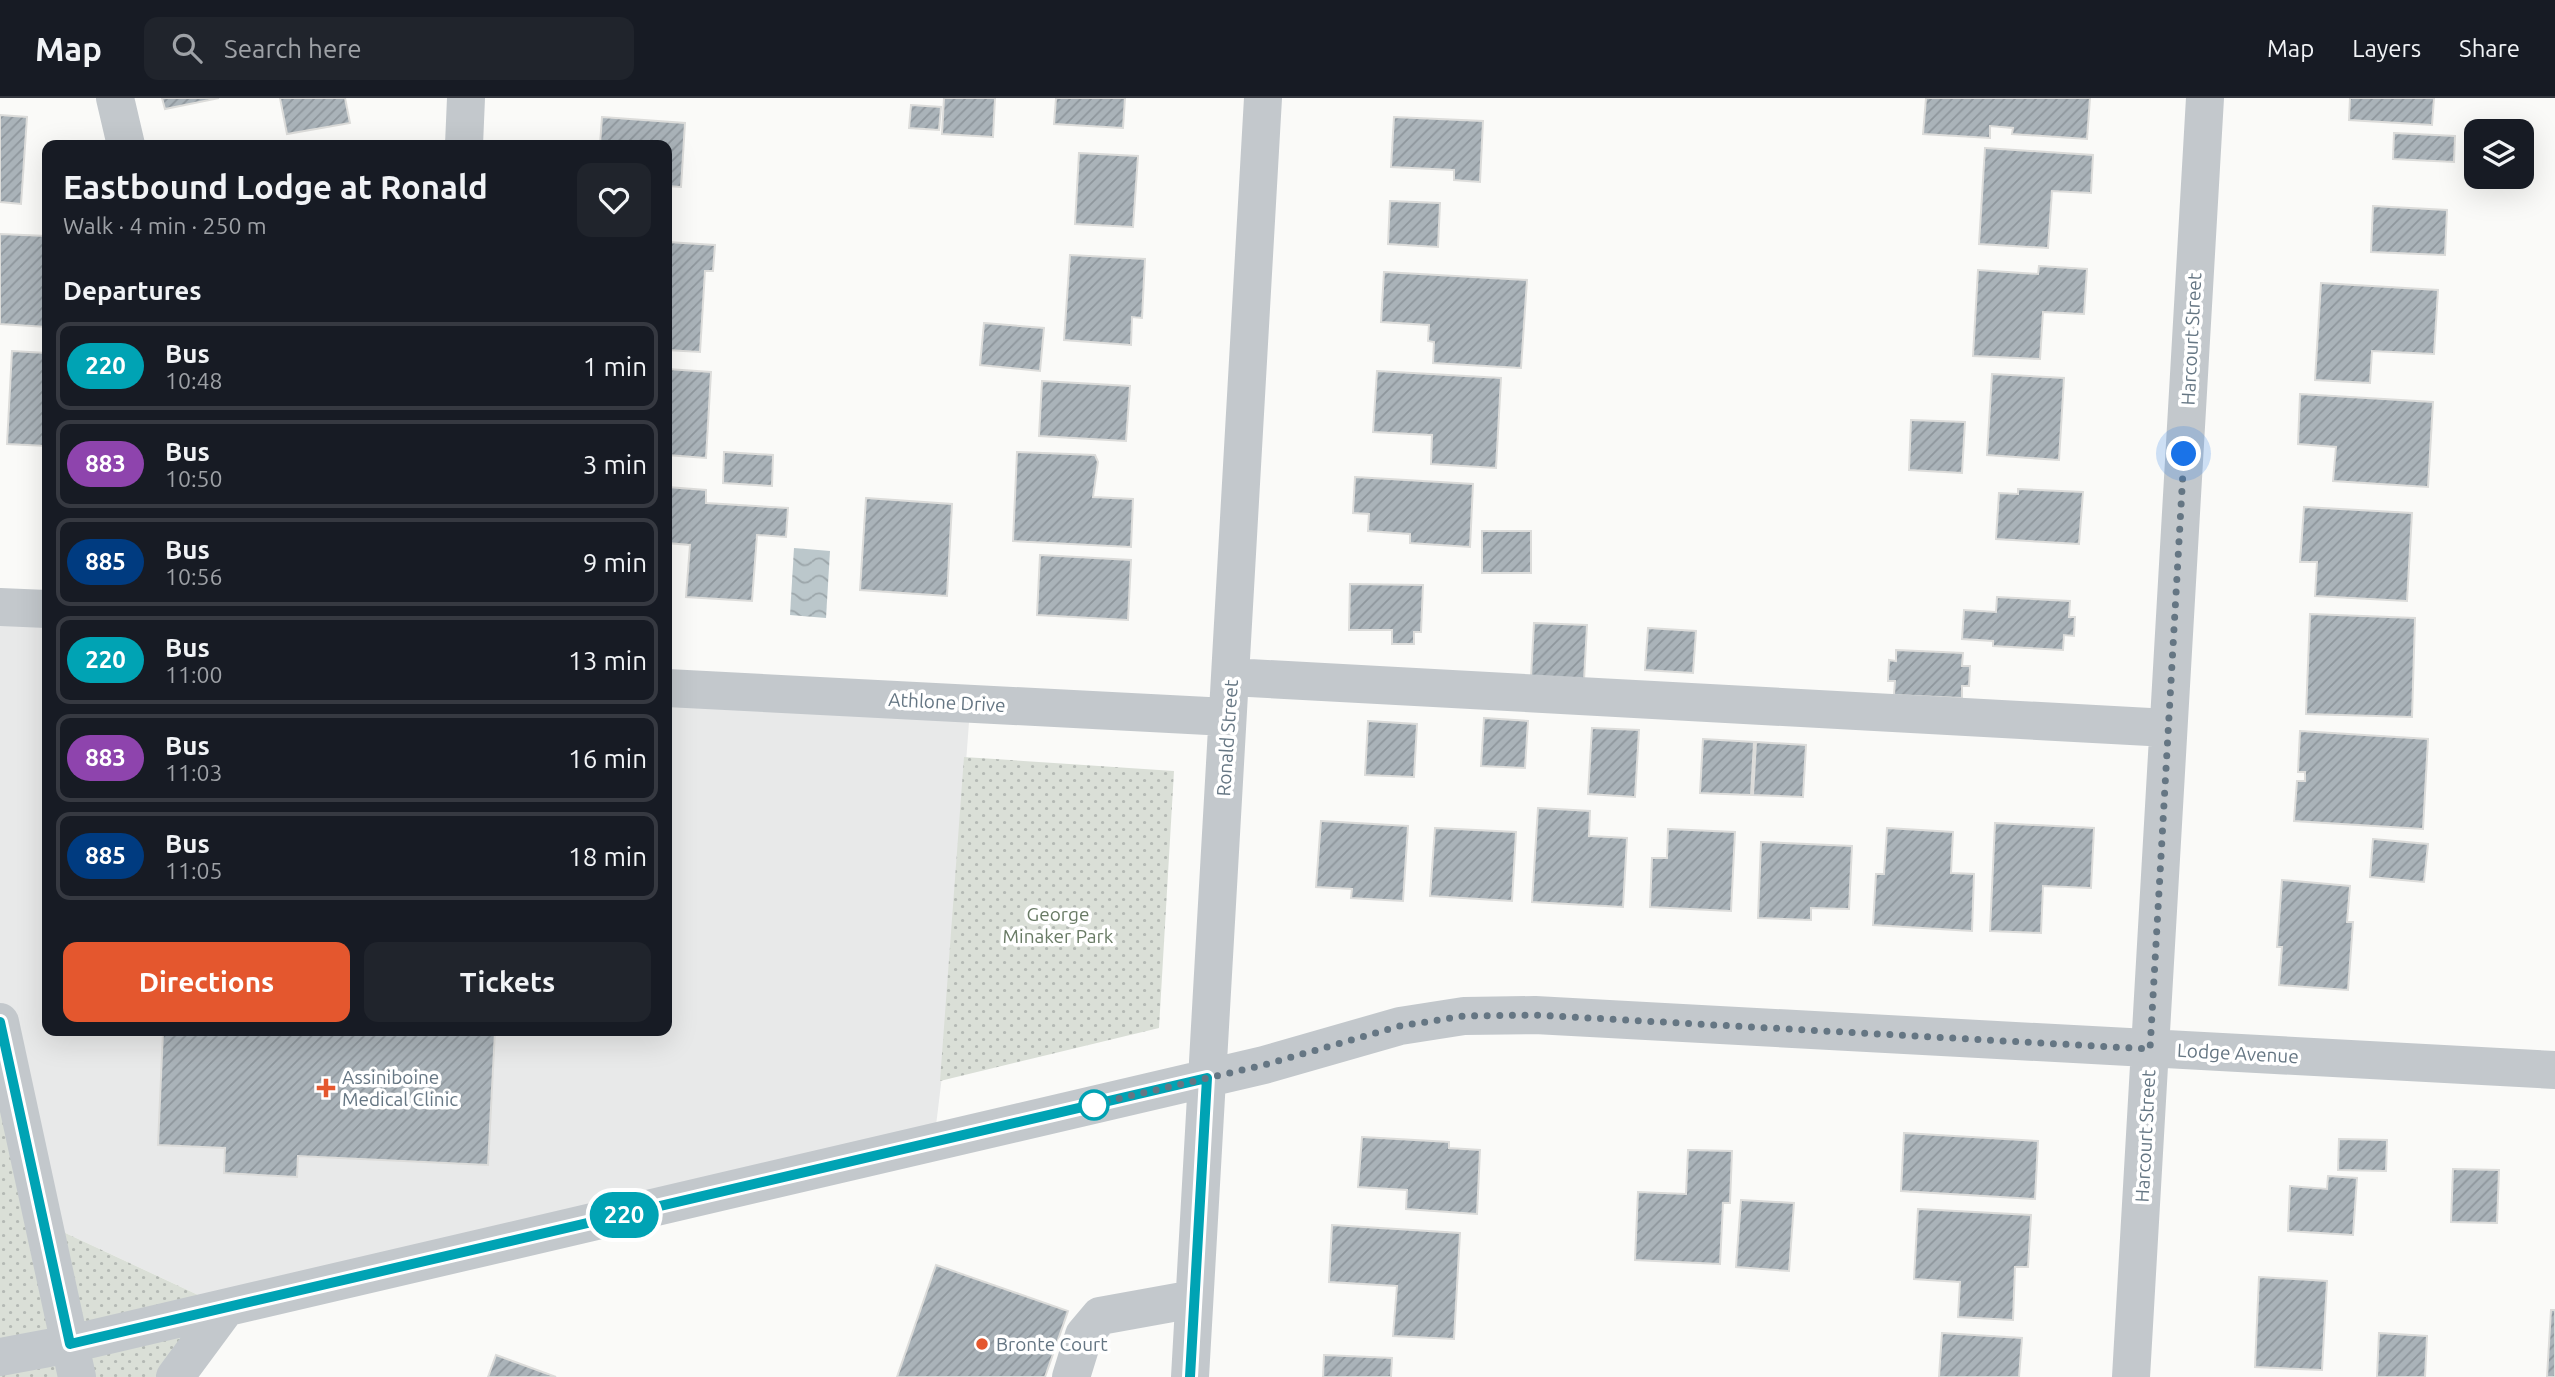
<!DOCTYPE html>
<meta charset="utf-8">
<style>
body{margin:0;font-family:Ubuntu,sans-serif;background:#20242c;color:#f1f3f6;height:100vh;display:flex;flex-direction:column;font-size:26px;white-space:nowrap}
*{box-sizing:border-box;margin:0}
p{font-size:23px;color:#9ea1a6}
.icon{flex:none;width:38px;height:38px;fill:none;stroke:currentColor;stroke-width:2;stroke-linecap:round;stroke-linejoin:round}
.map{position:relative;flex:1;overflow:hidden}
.details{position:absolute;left:42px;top:42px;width:630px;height:896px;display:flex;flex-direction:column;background:#171b24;border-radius:14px;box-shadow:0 7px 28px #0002}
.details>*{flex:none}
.badge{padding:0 14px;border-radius:23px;font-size:24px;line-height:46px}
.controls{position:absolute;left:2464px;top:21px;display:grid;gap:14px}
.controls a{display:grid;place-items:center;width:70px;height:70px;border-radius:14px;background:#171b24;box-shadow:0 7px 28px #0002;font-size:35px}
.you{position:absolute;width:35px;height:35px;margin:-18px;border:5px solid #fff;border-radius:50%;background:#1a73e8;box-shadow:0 0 0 10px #1a73e833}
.map>.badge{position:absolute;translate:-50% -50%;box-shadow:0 0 0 4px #fff}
h2{padding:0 21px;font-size:26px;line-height:63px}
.round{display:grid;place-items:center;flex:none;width:74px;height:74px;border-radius:14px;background:#20242c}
.headline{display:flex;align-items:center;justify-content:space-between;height:119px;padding:0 21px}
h1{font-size:33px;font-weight:700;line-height:52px}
.button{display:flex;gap:14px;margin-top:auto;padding:14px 21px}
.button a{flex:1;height:80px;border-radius:14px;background:#e4572e;color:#fff;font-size:28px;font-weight:700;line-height:80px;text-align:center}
.button a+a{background:#20242c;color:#f1f3f6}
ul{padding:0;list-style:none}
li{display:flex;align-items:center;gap:21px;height:88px;margin:0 14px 10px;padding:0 7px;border:4px solid #363941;border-radius:14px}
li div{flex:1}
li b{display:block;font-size:26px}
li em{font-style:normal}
li .badge{min-width:77px;font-weight:700;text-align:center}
header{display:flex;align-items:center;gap:42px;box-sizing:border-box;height:98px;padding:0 35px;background:#171b24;border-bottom:2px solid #363941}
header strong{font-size:33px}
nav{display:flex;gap:38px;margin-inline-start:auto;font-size:24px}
.search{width:490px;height:63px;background:#20242c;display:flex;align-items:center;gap:18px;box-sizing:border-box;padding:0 24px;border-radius:14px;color:#9ea1a6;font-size:26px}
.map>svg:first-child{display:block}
</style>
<header>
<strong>Map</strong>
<div class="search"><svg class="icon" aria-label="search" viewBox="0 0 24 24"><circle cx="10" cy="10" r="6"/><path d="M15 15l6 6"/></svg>Search here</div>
<nav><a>Map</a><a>Layers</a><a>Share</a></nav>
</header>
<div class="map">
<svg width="2555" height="1279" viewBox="0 0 2555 1279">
<defs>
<pattern id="grass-dots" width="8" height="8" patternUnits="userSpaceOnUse" patternTransform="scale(1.75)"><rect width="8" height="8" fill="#dadfd7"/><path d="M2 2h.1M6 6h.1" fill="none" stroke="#b4b9b4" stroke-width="1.8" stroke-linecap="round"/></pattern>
<pattern id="water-waves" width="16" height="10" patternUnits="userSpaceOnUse" patternTransform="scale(1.75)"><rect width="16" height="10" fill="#bbc7cb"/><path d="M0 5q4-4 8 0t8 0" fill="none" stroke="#9ca6aa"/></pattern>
<pattern id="building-hatch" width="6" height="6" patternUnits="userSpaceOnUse" patternTransform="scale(1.75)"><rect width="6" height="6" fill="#aab3b9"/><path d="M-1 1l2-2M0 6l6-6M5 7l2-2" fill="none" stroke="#8e969c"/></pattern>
</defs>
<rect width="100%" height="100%" fill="#fafaf8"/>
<path fill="#e8e9e9" d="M0,509L47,511V933H667V572L971,598L943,970L934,1044L226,1210L44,1125L0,924Z"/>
<path fill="url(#grass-dots)" d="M964,659L1174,673L1159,930L940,983Z
M0,924L44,1125L226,1210L175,1279H0Z"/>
<path fill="url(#water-waves)" d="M794,450L830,453L826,520L790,517Z"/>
<path fill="url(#building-hatch)" stroke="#dcdcda" stroke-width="2" d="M162,0H219L165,11Z
M280,0H345L350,25L287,36Z
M944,0H995L993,39L942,36Z
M1056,0H1125L1123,30L1054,26Z
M1926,0H2090L2087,41L2012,36L2013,30L1990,28V40L1923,36Z
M2350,0H2434L2432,27L2349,22Z
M911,7L941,9L939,32L909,30Z
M0,17L27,19L21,106L0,104Z
M602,19L685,25L681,89L667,88V47H600Z
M1394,19L1483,23L1480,84L1454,82V72L1391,69Z
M2394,35L2455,38L2454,64L2393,61Z
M1985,50L2093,57L2091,95L2052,93L2048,150L1979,146Z
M1079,55L1138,58L1133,129L1075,126Z
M1390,103L1440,105L1438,149L1388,146Z
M2373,108L2447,112L2445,157L2371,154Z
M0,136L47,138V229L0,226Z
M667,144L715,147L713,173H705L700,254L667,252Z
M1070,157L1145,161L1142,220L1132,219L1131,247L1064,242Z
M2039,168L2087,171L2084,216L2043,214L2040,261L1973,258L1978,172L2038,176Z
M1384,174L1527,182L1521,270L1433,265L1434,244L1428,243L1429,227L1381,224Z
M2321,185L2438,192L2434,256L2372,253L2370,285L2315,282Z
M984,225L1044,230L1040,273L980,267Z
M12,253L47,255V348L7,346Z
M667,271L711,274L706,360L667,357Z
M1377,273L1501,280L1496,370L1431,366L1432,337L1373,334Z
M1992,276L2064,280L2059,362L1987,357Z
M1042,283L1130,288L1126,343L1039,338Z
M2300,296L2433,304L2428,389L2333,383L2336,349L2298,346Z
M1911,322L1965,324L1962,375L1909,372Z
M724,354L773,357L772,388L723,385Z
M1017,354L1095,357L1098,364L1093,399L1133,401L1131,449L1013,443Z
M1355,379L1473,386L1470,449L1410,445V436L1368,433L1369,416L1353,415Z
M667,389L706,392V405L788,410L786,439L757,437L752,503L686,499L690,447L667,445Z
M2018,391L2083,394L2079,446L1996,441L1999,395L2018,396Z
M866,400L952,406L947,498L860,492Z
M2304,409L2412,415L2407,503L2315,498L2317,464H2300Z
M1482,433H1531V475H1482Z
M1040,457L1131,462L1128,522L1037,517Z
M1350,486L1423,487L1421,534H1414V546H1392V532H1349Z
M1997,499L2070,503L2069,519H2075L2074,538L2064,537L2063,552L1993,548V543L1962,541L1964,512L1996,514Z
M2310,516L2415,520L2412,619L2306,616Z
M1534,525L1587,527L1584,582L1531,579Z
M1648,530L1696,533L1693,575L1645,572Z
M1896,552L1963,555L1962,568H1970L1969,588H1962V600L1894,597L1895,583H1888L1889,562L1896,563Z
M1484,620L1528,623L1525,670L1481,668Z
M1368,623L1417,626L1414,679L1365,677Z
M1592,630L1639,632L1635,699L1588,696Z
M2300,633L2428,641L2423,731L2294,723L2297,683H2305V674H2298Z
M1703,641L1754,644L1751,697L1700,695Z
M1756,644L1806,647L1803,699L1753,697Z
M1538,710L1590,713L1589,738L1627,740L1623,809L1532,804Z
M1321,723L1408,728L1403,803L1351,800L1352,791L1316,789Z
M1995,725L2094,730L2091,790L2043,788L2041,835L1990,833Z
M1435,730L1516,734L1512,803L1430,798Z
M1887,730L1953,734L1951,775L1974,776L1972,833L1873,827L1876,776H1884Z
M1668,731L1735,734L1731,813L1650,809L1652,760H1667Z
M2373,741L2428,746L2424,784L2370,779Z
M1761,744L1852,748L1849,811L1811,810V822L1758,820Z
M2282,782L2350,788L2347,824H2353L2348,892L2279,887L2282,849H2277Z
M163,933H495L488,1067L298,1058L297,1079L224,1075L225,1050L158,1047Z
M1904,1035L2038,1043L2035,1101L1901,1093Z
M1362,1039L1449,1044V1050L1480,1052L1477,1116L1406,1111L1407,1092L1358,1089Z
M2339,1041L2387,1042L2386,1073L2338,1072Z
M1688,1052L1732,1053L1730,1105H1723L1720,1166L1635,1162L1638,1094L1686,1096Z
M2453,1071L2499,1072L2497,1125L2451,1124Z
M2328,1078L2357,1080L2353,1137L2288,1133L2290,1088L2327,1091Z
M1741,1102L1794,1105L1789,1173L1736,1169Z
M1918,1111L2031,1117L2028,1169H2015L2013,1222L1958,1219L1960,1184L1914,1181Z
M1332,1127L1460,1135L1454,1241L1393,1238L1397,1188L1329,1184Z
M936,1167L1068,1213L1045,1279H897Z
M2259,1179L2327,1183L2322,1272L2255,1269Z
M2551,1212H2555V1279H2547Z
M1942,1235L2022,1240L2019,1279H1939Z
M2379,1235L2427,1238L2425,1279H2377Z
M496,1257L556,1279H488Z
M1324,1257L1392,1260L1391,1279H1323Z"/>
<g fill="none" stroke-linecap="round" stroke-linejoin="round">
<path stroke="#c3c8cc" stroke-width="38" d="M115,0L126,47
M464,47L466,0
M0,509L47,511
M1231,579L2168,630
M667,590L1227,619
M0,924L77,1279
M0,1259L70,1246L1264,967L1400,928L1464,918L1535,917L2555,972
M175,1279L226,1210
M1071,1279L1084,1237L1100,1218L1194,1201
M1190,1279L1263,0
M2131,1279L2205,0"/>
</g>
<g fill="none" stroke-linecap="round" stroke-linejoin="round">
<g stroke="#fff" stroke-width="16">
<path id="line" d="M0,924L70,1246L1207,980L1190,1279"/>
</g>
<use href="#line" stroke="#00a3b4" stroke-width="10"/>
<path stroke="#657683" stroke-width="7" stroke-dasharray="0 12.6" d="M1094,1007L1082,1009L1264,967L1400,928L1464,918L1535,917L2150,951L2184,356"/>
</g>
<g fill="#e4572e" stroke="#fff" stroke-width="2.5">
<path d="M322.5 979.5h7v7h7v7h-7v7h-7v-7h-7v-7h7z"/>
<circle cx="982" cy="1246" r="7"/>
</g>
<circle fill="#fff" stroke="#00a3b4" stroke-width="3.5" cx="1094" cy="1007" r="14"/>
<g text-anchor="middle" stroke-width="7" stroke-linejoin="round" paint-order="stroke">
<g font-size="19" fill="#657683" stroke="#fff">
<text transform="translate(2191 241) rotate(-87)" y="7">Harcourt Street</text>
<text transform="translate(947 604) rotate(3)" y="7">Athlone Drive</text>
<text transform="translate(1227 640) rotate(-86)" y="7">Ronald Street</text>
<text transform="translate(2238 955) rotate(3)" y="7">Lodge Avenue</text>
<text transform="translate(2145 1038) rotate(-87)" y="7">Harcourt Street</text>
</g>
<g font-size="19" fill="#687a64" stroke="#fff">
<text x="1058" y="823">George<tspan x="1058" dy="22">Minaker Park</tspan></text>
</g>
<g font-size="19" fill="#657683" stroke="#fff" text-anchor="start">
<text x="342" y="986">Assiniboine<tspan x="342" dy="22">Medical Clinic</tspan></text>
<text x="996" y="1253">Bronte Court</text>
</g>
</g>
</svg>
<div class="controls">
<a><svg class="icon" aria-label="layers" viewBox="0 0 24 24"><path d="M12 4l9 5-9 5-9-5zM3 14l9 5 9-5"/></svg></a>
</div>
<div class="you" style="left:2184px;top:356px"></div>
<b class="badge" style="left:624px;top:1117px;background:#00a3b4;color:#fff">220</b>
<section class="details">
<div class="headline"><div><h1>Eastbound Lodge at Ronald</h1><p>Walk · 4 min · 250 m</p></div><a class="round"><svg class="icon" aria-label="heart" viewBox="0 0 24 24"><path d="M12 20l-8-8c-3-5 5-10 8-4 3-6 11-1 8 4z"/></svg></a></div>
<h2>Departures</h2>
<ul>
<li><span class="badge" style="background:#00a3b4;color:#fff">220</span><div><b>Bus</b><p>10:48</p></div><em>1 min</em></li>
<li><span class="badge" style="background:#8e44ad;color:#fff">883</span><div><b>Bus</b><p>10:50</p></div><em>3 min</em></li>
<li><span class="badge" style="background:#003b80;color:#fff">885</span><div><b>Bus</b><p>10:56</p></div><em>9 min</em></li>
<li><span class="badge" style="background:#00a3b4;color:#fff">220</span><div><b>Bus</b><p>11:00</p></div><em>13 min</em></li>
<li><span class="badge" style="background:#8e44ad;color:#fff">883</span><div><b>Bus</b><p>11:03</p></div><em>16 min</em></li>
<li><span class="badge" style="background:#003b80;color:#fff">885</span><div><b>Bus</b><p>11:05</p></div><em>18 min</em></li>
</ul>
<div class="button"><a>Directions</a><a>Tickets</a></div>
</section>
</div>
